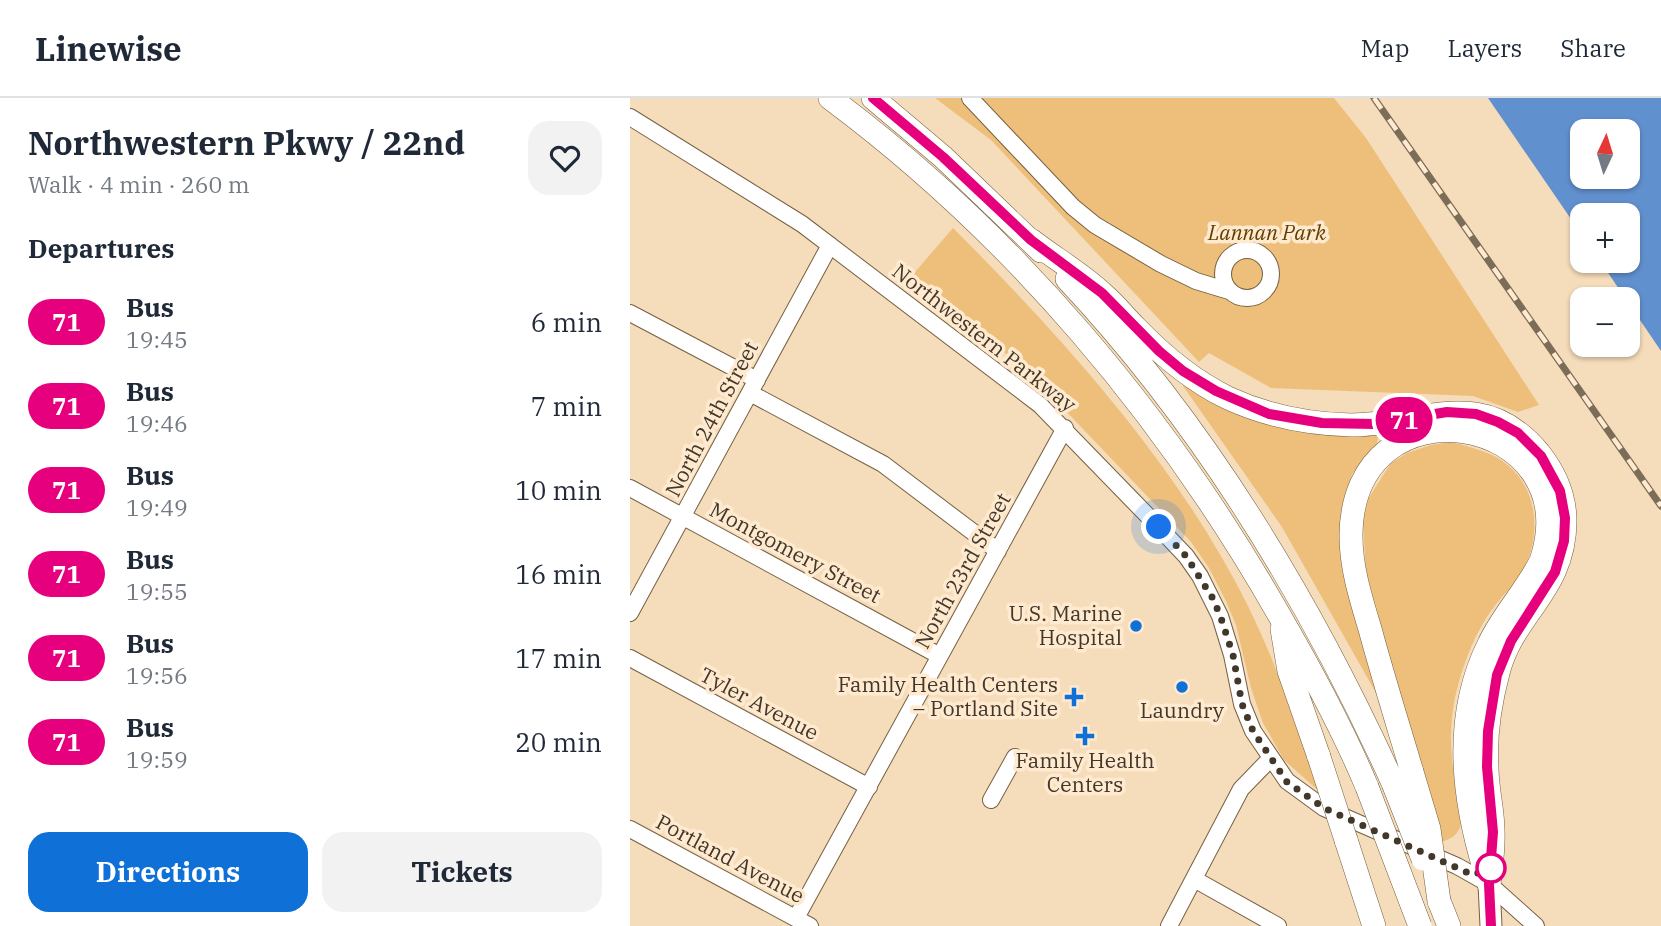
<!DOCTYPE html>
<meta charset="utf-8">
<style>
body{margin:0;font-family:"IBM Plex Serif",serif;background:#f2f2f3;color:#1f2937;height:100vh;display:flex;flex-direction:column;font-size:26px;white-space:nowrap}
*{box-sizing:border-box;margin:0}
p{font-size:23px;color:#747a83}
.icon{flex:none;width:38px;height:38px;fill:none;stroke:currentColor;stroke-width:2;stroke-linecap:round;stroke-linejoin:round}
.map{position:relative;flex:1;overflow:hidden}
.drawer{display:flex;flex-direction:column;background:#fff;width:630px}
.drawer>*{flex:none}
.badge{padding:0 14px;border-radius:23px;font-size:24px;line-height:46px}
.needle{width:46px;rotate:4deg}
.controls{position:absolute;left:940px;top:21px;display:grid;gap:14px}
.controls a{display:grid;place-items:center;width:70px;height:70px;border-radius:14px;background:#fff;box-shadow:0 2px 5px #0004;font-size:35px}
.you{position:absolute;width:35px;height:35px;margin:-18px;border:5px solid #fff;border-radius:50%;background:#1a73e8;box-shadow:0 0 0 10px #1a73e833}
.map>.badge{position:absolute;translate:-50% -50%;box-shadow:0 0 0 4px #fff}
h2{padding:0 28px;font-size:26px;line-height:63px}
.round{display:grid;place-items:center;flex:none;width:74px;height:74px;border-radius:21px;background:#f2f2f3}
.head{display:flex;align-items:center;justify-content:space-between;height:119px;padding:0 28px}
h1{font-size:33px;font-weight:800;line-height:52px}
.button{display:flex;gap:14px;margin-top:auto;padding:14px 28px}
.button a{flex:1;height:80px;border-radius:21px;background:#0f70d8;color:#fff;font-size:28px;font-weight:800;line-height:80px;text-align:center}
.button a+a{background:#f2f2f3;color:#1f2937}
ul{padding:0;list-style:none}
li{display:flex;align-items:center;gap:21px;height:84px;padding:0 28px}
li div{flex:1}
li b{display:block;font-size:26px}
li em{font-style:normal}
li .badge{min-width:77px;font-weight:700;text-align:center}
header{display:flex;align-items:center;gap:42px;box-sizing:border-box;height:98px;padding:0 35px;background:#fff;border-bottom:2px solid #e0e1e3}
header strong{font-size:33px}
nav{display:flex;gap:38px;margin-inline-start:auto;font-size:24px}
main{display:flex;flex:1;min-height:0}
.map>svg:first-child{display:block}
</style>
<header>
<strong>Linewise</strong>
<nav><a>Map</a><a>Layers</a><a>Share</a></nav>
</header>
<main>
<section class="drawer">
<div class="head"><div><h1>Northwestern Pkwy / 22nd</h1><p>Walk · 4 min · 260 m</p></div><a class="round"><svg class="icon" aria-label="heart" viewBox="0 0 24 24"><path d="M12 20l-8-8c-3-5 5-10 8-4 3-6 11-1 8 4z"/></svg></a></div>
<h2>Departures</h2>
<ul>
<li><span class="badge" style="background:#e6007e;color:#fff">71</span><div><b>Bus</b><p>19:45</p></div><em>6 min</em></li>
<li><span class="badge" style="background:#e6007e;color:#fff">71</span><div><b>Bus</b><p>19:46</p></div><em>7 min</em></li>
<li><span class="badge" style="background:#e6007e;color:#fff">71</span><div><b>Bus</b><p>19:49</p></div><em>10 min</em></li>
<li><span class="badge" style="background:#e6007e;color:#fff">71</span><div><b>Bus</b><p>19:55</p></div><em>16 min</em></li>
<li><span class="badge" style="background:#e6007e;color:#fff">71</span><div><b>Bus</b><p>19:56</p></div><em>17 min</em></li>
<li><span class="badge" style="background:#e6007e;color:#fff">71</span><div><b>Bus</b><p>19:59</p></div><em>20 min</em></li>
</ul>
<div class="button"><a>Directions</a><a>Tickets</a></div>
</section>
<div class="map">
<svg width="1031" height="828" viewBox="0 0 1031 828">
<rect width="100%" height="100%" fill="#f5dcba"/>
<path fill="#edbf7b" d="M305,0H704L736,40L909,307L888,314L843,298L641,290L579,255L569,264L361,42Z
M323,130C433,240 547,366 617,506C647,567 669,631 691,695L654,662L633,625L621,590L606,527L596,503L579,470L561,444L431,308L436,302L279,181Z
M551,281L747,337L748,340L747,346L722,376L715,410L713,441L750,602L652,429L553,288Z
M821,344C837,348 852,352 866,359C909,383 913,436 892,475C887,485 878,492 871,500C855,519 843,541 835,565C814,623 820,662 832,722C829,736 824,740 811,744L736,479L733,423L738,401L761,365L777,355L801,347Z"/>
<path fill="#6190ce" fill-rule="evenodd" d="M858,0H1031V253L970,163H998V117H952V137ZM952,33H998V79H952Z"/>
<g fill="none" stroke-linecap="round" stroke-linejoin="round">
<g stroke="#766041" stroke-width="18">
<path id="minor" d="M340,0L443,109L465,127L531,166L566,183L599,193
M0,19L172,126L410,307L515,415L556,458L570,478L590,518L602,557L612,606L623,633L657,683L694,710L827,768L859,786L906,828
M593 176a24 24 0 1 1 48 0a24 24 0 1 1-48 0Z
M0,215L127,282
M120,295L253,366L368,453
M0,390L310,558
M0,515L200,147
M0,560L239,689
M361,702L385,659
M0,731L180,828
M564,781L648,828
M166,820L435,330
M539,828L611,691L641,660"/>
</g>
<g stroke="#766041" stroke-width="23">
<path id="major" d="M859,786L861,828"/>
</g>
<g stroke="#766041" stroke-width="24">
<path id="highway" d="M200,0C384,137 535,317 648,515C681,572 712,629 737,689
M243,0L313,59L411,153
M401,142C424,160 452,176 473,196C485,206 495,219 506,230C533,258 563,283 598,300C637,318 679,326 721,327C792,327 852,286 909,355C924,374 935,398 935,423C935,493 883,515 868,575C860,605 855,639 857,670C857,691 863,712 863,733C864,750 861,768 859,786
M437,181C575,328 680,502 763,685
M652,531L659,573L689,659
M782,674C768,627 753,579 740,531C731,501 721,470 721,438C722,274 960,316 911,463C896,493 873,516 859,546C823,618 832,698 855,773
M716,742L744,828
M809,803L819,828"/>
</g>
<use href="#minor" stroke="#fff" stroke-width="16"/>
<use href="#major" stroke="#fff" stroke-width="21"/>
<use href="#highway" stroke="#fff" stroke-width="23"/>
<g stroke="#7c6d59" stroke-width="7">
<path id="rail" d="M744,0L1031,408"/>
</g>
<use href="#rail" stroke="#ffeacf" stroke-width="4.5" stroke-dasharray="13" stroke-linecap="butt"/>
<g stroke="#766041" stroke-width="24" stroke-linecap="butt">
<path id="highway-bridge" d="M689,659L716,742
M782,674L799,731L809,803
M763,685L793,761
M737,689L790,828"/>
</g>
<use href="#highway-bridge" stroke="#fff" stroke-width="23"/>
</g>
<g fill="none" stroke-linecap="round" stroke-linejoin="round">
<g stroke="#fff" stroke-width="16">
<path id="line" d="M243,0L313,59L401,142L472,195L529,253L553,273L586,293L639,316L692,325L744,326L817,314L846,316L868,324L888,335L911,358L930,393L935,420L934,443L925,474L881,543L867,577L858,633L857,669L863,734L859,786L861,828"/>
</g>
<use href="#line" stroke="#e6007e" stroke-width="10"/>
<path stroke="#41372a" stroke-width="7" stroke-dasharray="0 12.6" d="M529,429L556,458L582,499L590,517L603,557L612,606L623,633L657,684L694,710L843,777L861,770"/>
</g>
<g fill="#0f70d8" stroke="#ffeacf" stroke-width="2.5">
<circle cx="506" cy="528" r="7"/>
<circle cx="552" cy="589" r="7"/>
<path d="M440.5 588.5h7v7h7v7h-7v7h-7v-7h-7v-7h7z"/>
<path d="M451.5 627.5h7v7h7v7h-7v7h-7v-7h-7v-7h7z"/>
</g>
<circle fill="#fff" stroke="#e6007e" stroke-width="3.5" cx="861" cy="770" r="14"/>
<g text-anchor="middle" stroke-width="7" stroke-linejoin="round" paint-order="stroke">
<g font-size="21" font-style="italic" fill="#603f03" stroke="#ffeacf">
<text x="637" y="142">Lannan Park</text>
</g>
<g font-size="21" fill="#41372a" stroke="#ffeacf">
<text transform="translate(354 240) rotate(38)" y="7">Northwestern Parkway</text>
<text transform="translate(82 321) rotate(-62)" y="7">North 24th Street</text>
<text transform="translate(165 455) rotate(28)" y="7">Montgomery Street</text>
<text transform="translate(333 473) rotate(-61)" y="7">North 23rd Street</text>
<text transform="translate(129 606) rotate(28)" y="7">Tyler Avenue</text>
<text transform="translate(100 761) rotate(28)" y="7">Portland Avenue</text>
</g>
<g font-size="21" fill="#41372a" stroke="#ffeacf" text-anchor="end">
<text x="492" y="523">U.S. Marine<tspan x="492" dy="24">Hospital</tspan></text>
<text x="428" y="594">Family Health Centers<tspan x="428" dy="24">– Portland Site</tspan></text>
<text x="552" y="620" text-anchor="middle">Laundry</text>
<text x="455" y="670" text-anchor="middle">Family Health<tspan x="455" dy="24">Centers</tspan></text>
</g>
</g>
</svg>
<div class="controls">
<a><svg class="needle" viewBox="-14 -14 28 28"><path d="M0-13l5 13h-10z" fill="#e53935"/><path d="M0 13l5-13h-10z" fill="#747a83"/></svg></a>
<a>+</a>
<a>−</a>
</div>
<div class="you" style="left:529px;top:429px"></div>
<b class="badge" style="left:774px;top:322px;background:#e6007e;color:#fff">71</b>
</div>
</main>
